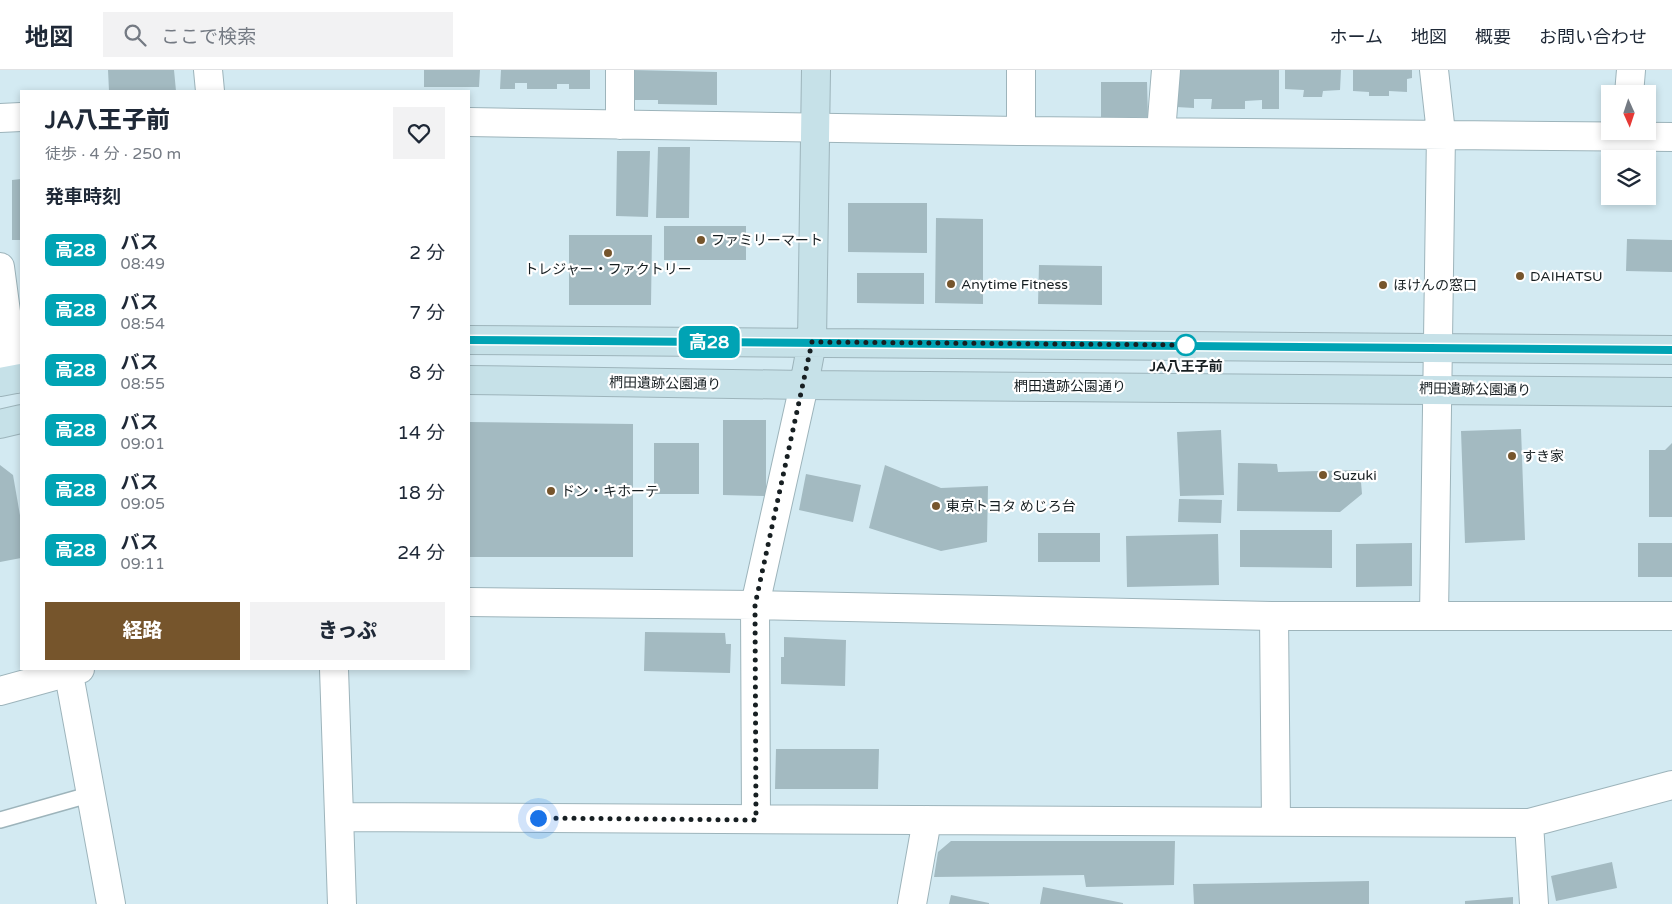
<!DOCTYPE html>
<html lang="ja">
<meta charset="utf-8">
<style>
body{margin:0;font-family:"Varela Round","Noto Sans JP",sans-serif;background:#f2f2f3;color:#1f2937;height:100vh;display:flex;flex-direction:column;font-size:19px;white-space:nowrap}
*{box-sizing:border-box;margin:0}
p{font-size:16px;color:#747a83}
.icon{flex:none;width:28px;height:28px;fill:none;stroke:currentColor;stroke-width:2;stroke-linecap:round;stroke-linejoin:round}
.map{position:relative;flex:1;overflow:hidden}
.panel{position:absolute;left:20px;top:20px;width:450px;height:580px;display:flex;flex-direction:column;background:#fff;border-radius:0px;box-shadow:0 2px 8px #0003}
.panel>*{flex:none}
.badge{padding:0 10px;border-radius:8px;font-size:18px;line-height:32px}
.needle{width:32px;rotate:177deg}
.fabs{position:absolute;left:1601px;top:15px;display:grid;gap:10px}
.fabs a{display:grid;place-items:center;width:55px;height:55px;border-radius:0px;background:#fff;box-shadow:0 2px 8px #0003;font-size:25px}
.you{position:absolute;width:25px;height:25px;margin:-12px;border:4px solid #fff;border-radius:50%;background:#1a73e8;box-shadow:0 0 0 8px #1a73e833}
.map>.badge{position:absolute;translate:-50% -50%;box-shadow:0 0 0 2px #fff}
h2{padding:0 25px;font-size:19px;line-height:45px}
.round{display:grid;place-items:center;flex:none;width:52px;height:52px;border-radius:0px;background:#f2f2f3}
.headline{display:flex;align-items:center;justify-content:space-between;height:85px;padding:0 25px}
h1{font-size:24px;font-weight:800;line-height:38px}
.button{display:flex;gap:10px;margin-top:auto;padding:10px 25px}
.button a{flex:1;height:58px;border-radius:0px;background:#76552c;color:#fff;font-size:20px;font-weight:800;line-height:58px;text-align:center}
.button a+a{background:#f2f2f3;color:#1f2937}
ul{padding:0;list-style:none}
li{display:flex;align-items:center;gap:15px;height:60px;padding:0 25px}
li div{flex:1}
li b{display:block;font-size:19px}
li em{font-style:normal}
li .badge{min-width:55px;font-weight:700;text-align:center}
header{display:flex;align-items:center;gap:30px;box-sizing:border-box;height:70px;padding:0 25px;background:#fff;border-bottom:1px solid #e0e1e3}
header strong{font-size:24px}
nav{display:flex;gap:28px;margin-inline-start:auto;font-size:18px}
.search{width:350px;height:45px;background:#f2f2f3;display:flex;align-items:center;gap:12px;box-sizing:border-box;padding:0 18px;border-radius:0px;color:#747a83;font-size:19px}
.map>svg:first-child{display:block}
</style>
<header>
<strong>地図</strong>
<div class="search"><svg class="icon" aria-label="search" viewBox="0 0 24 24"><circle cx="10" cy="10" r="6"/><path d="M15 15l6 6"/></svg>ここで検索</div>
<nav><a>ホーム</a><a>地図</a><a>概要</a><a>お問い合わせ</a></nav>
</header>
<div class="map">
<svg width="1672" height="834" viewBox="0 0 1672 834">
<rect width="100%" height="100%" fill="#d3eaf2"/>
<path fill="#a3bac1" d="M108,0H174L176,21H109Z
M424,0H480L479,17H424Z
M501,0H590V19H569V14H557V19H527V13H515V19H500Z
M632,0L717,2V35L658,34V30H632Z
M1178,0H1279V39H1262V30L1245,31V39H1211L1212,29H1194V38L1176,37Z
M1285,0H1341L1340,20L1323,21L1322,27H1303L1304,20L1285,19Z
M1353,0H1412V8L1407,9V22L1389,21V26H1369V22L1353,21Z
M1101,12H1147L1148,47H1101Z
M658,77H690L689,148H656Z
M617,81H650L648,147L616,146Z
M21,109V170H12V110Z
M848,133H927V183L848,182Z
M936,148L983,149V234L935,233Z
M664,156H746V190H664Z
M569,165H652L651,235H569Z
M1627,169L1672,170V202L1626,201Z
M1039,195L1102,196V235L1038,234Z
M857,203H924V234L857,233Z
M723,350H766V426L723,425Z
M469,352L633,354V487H469Z
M1521,359L1525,470L1465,473L1461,361Z
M1221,360L1224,425L1180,426L1177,362Z
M654,373H699V424H654Z
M1672,373V447H1649V380H1665Z
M1238,393L1277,394L1278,402L1360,400L1362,424L1340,442L1237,441Z
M0,395L13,405L21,451V488L0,492Z
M885,395L941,418L988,416L987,472L941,481L869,458Z
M806,404L861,415L853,452L799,440Z
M1179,429L1222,430L1221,453L1178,452Z
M1240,460H1332V498L1240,497Z
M1038,463H1100V492H1038Z
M1218,464L1219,515L1127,517L1126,466Z
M1412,473V516L1356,517V474Z
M1638,473H1672V507H1638Z
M645,562L725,563L726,574H731L730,603L644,601Z
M784,567L846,570L845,616L781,614V587H784Z
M776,679H879L878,719H775Z
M951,771H1175L1174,815L1086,817L1084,805L934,807L938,782Z
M1612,792L1617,818L1556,831L1551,806Z
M1369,811V834H1194L1193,814Z
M1043,817L1123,833V834H1040Z
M951,825L989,833V834H949Z
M1513,827V834H1465V831Z"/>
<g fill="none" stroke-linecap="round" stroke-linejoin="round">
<g stroke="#9db4bb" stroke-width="18">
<path id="lane" d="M0,750L92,724"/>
</g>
<g stroke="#9db4bb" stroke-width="30">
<path id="street" d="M208,0L210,21
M1629,24L1631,0
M0,48L21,47
M469,52L1021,61L1672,67
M620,55V0
M1021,61V0
M1161,62L1166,0
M0,197L15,309
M469,532L755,535L1274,546H1672
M1274,546L1276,752
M1434,546L1441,63L1434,0
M68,599L111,834
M334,599L342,834
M0,621L80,599
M340,747L1529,753L1672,715
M756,749L755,535L804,315
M1529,753L1534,834
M912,834L927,750"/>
</g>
<g stroke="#9db4bb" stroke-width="30">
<path id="secondary" d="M469,270L1672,280
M469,310L804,315L1672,322
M0,312L21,308
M804,315L812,272L816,0
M0,354L21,349"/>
</g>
<use href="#lane" stroke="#fff" stroke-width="15"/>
<use href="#street" stroke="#fff" stroke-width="28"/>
<use href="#secondary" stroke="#c6e1e8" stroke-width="28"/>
</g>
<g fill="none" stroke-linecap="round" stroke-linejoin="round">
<g stroke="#fff" stroke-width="11">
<path id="line" d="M469,270L1672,280"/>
</g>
<use href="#line" stroke="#00a3b4" stroke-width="8"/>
<path stroke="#171f22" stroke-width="5" stroke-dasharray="0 9" d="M538,748L756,750L755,535L812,272L1186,275"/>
</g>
<g fill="#76552c" stroke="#fff" stroke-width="2">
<circle cx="701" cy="170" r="5"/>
<circle cx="608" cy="183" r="5"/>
<circle cx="1520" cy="206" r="5"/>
<circle cx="951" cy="214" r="5"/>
<circle cx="1383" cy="215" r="5"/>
<circle cx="1512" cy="386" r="5"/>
<circle cx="1323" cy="405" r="5"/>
<circle cx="551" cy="421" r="5"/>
<circle cx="936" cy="436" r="5"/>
</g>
<circle fill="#fff" stroke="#00a3b4" stroke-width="2.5" cx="1186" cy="275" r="10"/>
<g text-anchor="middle" stroke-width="4.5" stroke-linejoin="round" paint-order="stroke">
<g font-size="14" fill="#171f22" stroke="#fff" text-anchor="start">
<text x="711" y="175">ファミリーマート</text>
<text x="608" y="204" text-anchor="middle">トレジャー・ファクトリー</text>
<text x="1530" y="211">DAIHATSU</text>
<text x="961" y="219">Anytime Fitness</text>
<text x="1393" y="220">ほけんの窓口</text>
<text x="1522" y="391">すき家</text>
<text x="1333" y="410">Suzuki</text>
<text x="561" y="426">ドン・キホーテ</text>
<text x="946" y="441">東京トヨタ めじろ台</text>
</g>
<g font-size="14" font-weight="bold" fill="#171f22" stroke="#fff">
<text x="1186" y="301">JA八王子前</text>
</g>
<g font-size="14" fill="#171f22" stroke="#fff">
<text transform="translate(665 313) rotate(1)" y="5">椚田遺跡公園通り</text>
<text x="1070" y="321">椚田遺跡公園通り</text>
<text transform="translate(1475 319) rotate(1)" y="5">椚田遺跡公園通り</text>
</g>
</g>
</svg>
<div class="fabs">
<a><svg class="needle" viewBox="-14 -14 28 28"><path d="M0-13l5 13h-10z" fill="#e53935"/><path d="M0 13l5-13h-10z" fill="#747a83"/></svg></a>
<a><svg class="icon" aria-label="layers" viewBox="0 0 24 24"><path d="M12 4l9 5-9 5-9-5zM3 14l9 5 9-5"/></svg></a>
</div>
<div class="you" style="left:538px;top:748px"></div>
<b class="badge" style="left:709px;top:272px;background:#00a3b4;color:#fff">高28</b>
<section class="panel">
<div class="headline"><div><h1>JA八王子前</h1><p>徒歩 · 4 分 · 250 m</p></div><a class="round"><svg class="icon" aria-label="heart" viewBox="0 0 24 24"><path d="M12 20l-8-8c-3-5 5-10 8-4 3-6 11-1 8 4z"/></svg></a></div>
<h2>発車時刻</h2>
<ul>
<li><span class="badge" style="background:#00a3b4;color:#fff">高28</span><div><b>バス</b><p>08:49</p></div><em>2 分</em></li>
<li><span class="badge" style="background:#00a3b4;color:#fff">高28</span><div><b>バス</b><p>08:54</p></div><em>7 分</em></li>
<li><span class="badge" style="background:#00a3b4;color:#fff">高28</span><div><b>バス</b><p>08:55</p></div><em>8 分</em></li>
<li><span class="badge" style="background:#00a3b4;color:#fff">高28</span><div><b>バス</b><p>09:01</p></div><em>14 分</em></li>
<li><span class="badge" style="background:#00a3b4;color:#fff">高28</span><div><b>バス</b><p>09:05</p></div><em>18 分</em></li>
<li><span class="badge" style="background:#00a3b4;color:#fff">高28</span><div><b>バス</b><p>09:11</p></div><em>24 分</em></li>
</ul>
<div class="button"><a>経路</a><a>きっぷ</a></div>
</section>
</div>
